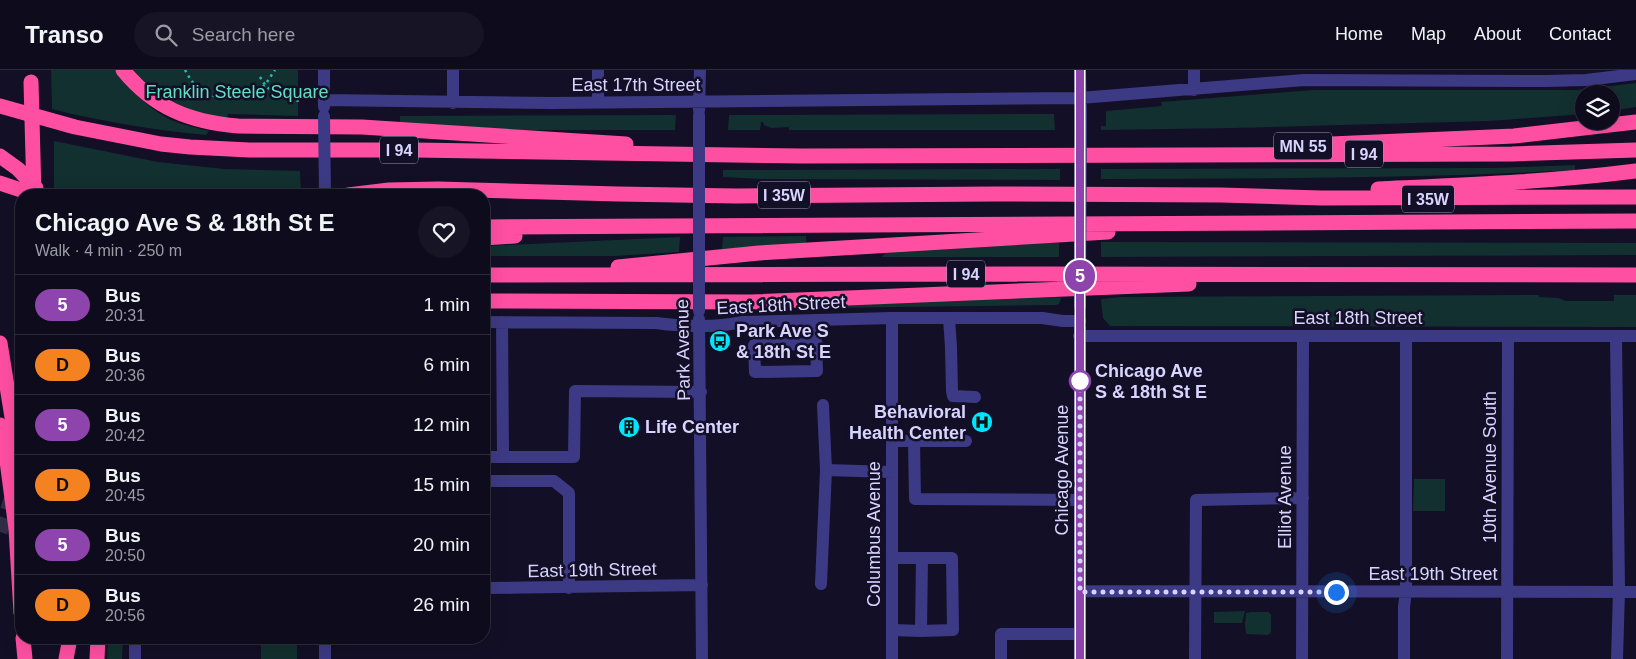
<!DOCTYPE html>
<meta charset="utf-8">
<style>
body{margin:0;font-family:Helvetica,sans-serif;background:#171425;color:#f1f3f6;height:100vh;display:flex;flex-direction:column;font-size:19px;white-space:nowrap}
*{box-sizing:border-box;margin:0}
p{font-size:16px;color:#9b9ba3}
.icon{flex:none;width:28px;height:28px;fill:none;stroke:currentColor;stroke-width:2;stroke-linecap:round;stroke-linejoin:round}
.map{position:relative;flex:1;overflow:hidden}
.side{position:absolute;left:15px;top:119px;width:475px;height:455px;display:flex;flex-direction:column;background:#0e0b1c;border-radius:20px;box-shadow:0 5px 20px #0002,0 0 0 1px #2e2b3b}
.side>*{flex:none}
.badge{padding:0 10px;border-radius:16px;font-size:18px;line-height:32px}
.controls{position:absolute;left:1575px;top:15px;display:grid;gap:10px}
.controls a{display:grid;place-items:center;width:45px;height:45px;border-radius:50%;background:#0e0b1c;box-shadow:0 5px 20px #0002,0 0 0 1px #2e2b3b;font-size:25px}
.you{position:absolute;width:25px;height:25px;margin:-12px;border:4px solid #fff;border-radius:50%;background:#1a73e8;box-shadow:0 0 0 8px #1a73e833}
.map>.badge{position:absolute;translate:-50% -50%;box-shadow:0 0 0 2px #fff}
.round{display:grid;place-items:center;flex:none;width:52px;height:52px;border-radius:26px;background:#171425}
.overview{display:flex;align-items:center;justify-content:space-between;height:85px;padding:0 20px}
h1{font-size:24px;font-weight:600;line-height:38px}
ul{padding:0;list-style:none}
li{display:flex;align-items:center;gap:15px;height:60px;padding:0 20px;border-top:1px solid #2e2b3b}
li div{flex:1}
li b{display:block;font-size:19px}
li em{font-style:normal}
li .badge{min-width:55px;font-weight:700;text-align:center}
header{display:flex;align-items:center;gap:30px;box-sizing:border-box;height:70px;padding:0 25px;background:#0e0b1c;border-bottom:1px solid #2e2b3b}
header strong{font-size:24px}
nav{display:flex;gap:28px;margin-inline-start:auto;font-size:18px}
.search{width:350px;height:45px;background:#171425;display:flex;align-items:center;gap:12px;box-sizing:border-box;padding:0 18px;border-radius:28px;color:#9b9ba3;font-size:19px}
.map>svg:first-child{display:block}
</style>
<header>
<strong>Transo</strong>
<div class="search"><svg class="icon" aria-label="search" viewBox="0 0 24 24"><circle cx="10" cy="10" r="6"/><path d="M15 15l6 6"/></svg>Search here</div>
<nav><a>Home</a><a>Map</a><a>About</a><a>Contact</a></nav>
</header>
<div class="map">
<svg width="1636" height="589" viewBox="0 0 1636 589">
<rect width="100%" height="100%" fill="#130f26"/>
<path fill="#12302f" d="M51,0H115C131,19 148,39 171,50C183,55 197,58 209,61L206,65C154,60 103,52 52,39Z
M130,0H298V46L228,44L227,49L188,40L160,26Z
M1636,13V37L1611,41V24H1584V44L1488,51L1234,58L1101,60V56H1106V41L1162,36L1161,32L1313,20H1577Z
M1054,44L1055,60H789V57L771,58L764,55L763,52H761L760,60H728L729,45Z
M676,45L675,60H512L400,52V46Z
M54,71L158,92L224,99L300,101L301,125H69L56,122L54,117Z
M1575,95V100C1417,109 1259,108 1101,109V99L1495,98Z
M1060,99V110L761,109L723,107V100Z
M806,166V173L722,179L723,167Z
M680,167L679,182L614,186H484V176Z
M1101,172L1636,173V185L1101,187Z
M1033,173H1059V187H881L886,183L904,180Z
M1539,225V227L1558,228L1566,231H1614V225H1636V257L1110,256L1103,248L1101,229L1120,227Z
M1035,227L1061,228L1059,234L1056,235L823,238L827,234Z
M1414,409H1445V441H1413Z
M1245,541L1242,553H1214V542Z
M1251,542H1269L1271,545V562L1268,565L1246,564L1245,555L1246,543Z
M108,568H123L122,589H107Z
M261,568H297V589H261Z"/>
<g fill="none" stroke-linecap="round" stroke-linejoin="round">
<path stroke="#312d47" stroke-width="15" stroke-dasharray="15 8" stroke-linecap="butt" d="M0,462L13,424"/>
<path stroke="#2fb8b0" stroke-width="2.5" stroke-dasharray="2.5 4" stroke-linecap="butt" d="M185,0C190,9 196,19 205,23C225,32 248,26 265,15C278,28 283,29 301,31
M260,7L265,15L275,0"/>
<path stroke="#3d3a85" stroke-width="12" d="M453,0V33
M598,0V33
M1080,0L1081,44
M1194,0V20
M324,30L551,33L1080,28L1304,10L1546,11L1586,10L1636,4
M324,37V0
M699,40L700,0
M949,248L951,277L952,321L953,326L975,327
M699,249L702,589
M815,250L817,301L755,302L754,275L817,274
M484,252L656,253C686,257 714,258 743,252L892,248H1042L1063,251H1080
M502,252L503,387
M1080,259V589
M1079,266H1636
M1616,266L1619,521L1617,589
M892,371H966
M914,371L915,429L1080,430
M484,387H574L575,321L701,322
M826,400L892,402
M484,411H554L569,423V518
M892,488H922L921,561L892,560
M821,514L826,400L823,335
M484,518L702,515
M1080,521L1636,522
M921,561L953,560L952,488H922
M325,568V589
M135,589V568
M892,589V248
M1001,589V564H1080
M1195,589L1196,430L1303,428
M1302,589L1303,266
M1404,589V537L1406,521V266
M1507,589L1508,266"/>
<path stroke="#ff4fa3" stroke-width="15" d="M123,0C154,38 190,52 238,56L362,57L626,74
M0,36L75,57L161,74L190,77L249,80H415L802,86L1512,84L1636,80
M1331,74L1514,66L1636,52
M0,113L36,125
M1378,119C1465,115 1550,112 1636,101
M348,125L389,120L438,119L618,124L736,126L995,124L1221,125L1321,128L1636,127
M484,157L1636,151
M484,168L515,166
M618,197L759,183L1108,162
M484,205L1047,204L1636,205
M484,231L751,232L1189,214
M0,273L21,403
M0,355L6,383L16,459L21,543
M23,568L25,589
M66,589L70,568
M97,589L98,568"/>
<path stroke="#3d3a85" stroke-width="12" d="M324,46L325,125
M1080,236L1081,44
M699,241V45"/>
<path stroke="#ff4fa3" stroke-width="15" d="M31,12L34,125
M0,86L18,99L36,118"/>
</g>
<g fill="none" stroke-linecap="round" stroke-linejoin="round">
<g stroke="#fff" stroke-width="11">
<path id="line" d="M1080,589V0"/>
</g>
<use href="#line" stroke="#8e44ad" stroke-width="8"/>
<path stroke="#d9d4ff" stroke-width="5" stroke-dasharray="0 9" d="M1080,311V522H1336"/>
</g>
<defs>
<g id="bus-disc" transform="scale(1.125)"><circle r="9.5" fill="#00e5ff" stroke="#130f26"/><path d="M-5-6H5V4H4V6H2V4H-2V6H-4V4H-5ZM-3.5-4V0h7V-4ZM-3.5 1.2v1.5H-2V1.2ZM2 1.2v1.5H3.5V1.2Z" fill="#111"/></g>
<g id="hospital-disc" transform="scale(1.125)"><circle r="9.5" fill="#00e5ff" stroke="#130f26"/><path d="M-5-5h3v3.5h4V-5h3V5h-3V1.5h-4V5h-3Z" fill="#111"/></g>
<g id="building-disc" transform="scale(1.125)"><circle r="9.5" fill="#00e5ff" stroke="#130f26"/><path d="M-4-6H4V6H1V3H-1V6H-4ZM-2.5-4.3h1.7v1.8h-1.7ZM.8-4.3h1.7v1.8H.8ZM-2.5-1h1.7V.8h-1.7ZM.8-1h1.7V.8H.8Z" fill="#111"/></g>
</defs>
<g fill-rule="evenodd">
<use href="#bus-disc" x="720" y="271"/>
<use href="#hospital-disc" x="982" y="352"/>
<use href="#building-disc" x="629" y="357"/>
</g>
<circle fill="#fff" stroke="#8e44ad" stroke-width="2.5" cx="1080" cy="311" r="10"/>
<g text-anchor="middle" stroke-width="5" stroke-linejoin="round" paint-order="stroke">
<g fill="#130f26" stroke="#9e99be" stroke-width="1">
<rect x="1274" y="62.5" width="58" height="27" rx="4"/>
<rect x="380" y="66.5" width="38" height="27" rx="4"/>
<rect x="1345" y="70.5" width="38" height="27" rx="4"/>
<rect x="758" y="111.5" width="52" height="27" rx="4"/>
<rect x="1402" y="115.5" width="52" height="27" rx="4"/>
<rect x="947" y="190.5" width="38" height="27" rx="4"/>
</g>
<g font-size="16" font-weight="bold" fill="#d9d4ff">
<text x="1303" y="82">MN 55</text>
<text x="399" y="86">I 94</text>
<text x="1364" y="90">I 94</text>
<text x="784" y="131">I 35W</text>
<text x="1428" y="135">I 35W</text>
<text x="966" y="210">I 94</text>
</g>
<g font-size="18" fill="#d9d4ff" stroke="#130f26">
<text x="636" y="21">East 17th Street</text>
<text transform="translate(781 235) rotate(-3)" y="6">East 18th Street</text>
<text x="1358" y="254">East 18th Street</text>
<text transform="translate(683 280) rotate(-91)" y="6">Park Avenue</text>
<text transform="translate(1490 397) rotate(-90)" y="6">10th Avenue South</text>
<text transform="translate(1062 400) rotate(-90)" y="6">Chicago Avenue</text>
<text transform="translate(1285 427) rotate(-90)" y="6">Elliot Avenue</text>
<text transform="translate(874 464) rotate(-90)" y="6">Columbus Avenue</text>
<text transform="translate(592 500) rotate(-1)" y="6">East 19th Street</text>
<text x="1433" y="510">East 19th Street</text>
</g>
<g font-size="18" fill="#5fe0c0" stroke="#130f26">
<text x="237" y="28">Franklin Steele Square</text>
</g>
<g font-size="18" font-weight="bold" fill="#d9d4ff" stroke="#130f26" text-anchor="start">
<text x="736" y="267">Park Ave S<tspan x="736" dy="21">&amp; 18th St E</tspan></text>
<text x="966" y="348" text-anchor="end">Behavioral<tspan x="966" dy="21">Health Center</tspan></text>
<text x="645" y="363">Life Center</text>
</g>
<g font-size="18" font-weight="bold" fill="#d9d4ff" stroke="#130f26" text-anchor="start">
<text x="1095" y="307">Chicago Ave<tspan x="1095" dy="21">S &amp; 18th St E</tspan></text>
</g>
</g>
</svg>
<div class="controls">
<a><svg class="icon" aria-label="layers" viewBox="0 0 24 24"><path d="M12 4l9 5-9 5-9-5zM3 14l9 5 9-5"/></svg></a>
</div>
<div class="you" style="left:1336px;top:522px"></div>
<b class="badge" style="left:1080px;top:206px;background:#8e44ad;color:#fff">5</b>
<section class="side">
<div class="overview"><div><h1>Chicago Ave S &amp; 18th St E</h1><p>Walk · 4 min · 250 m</p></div><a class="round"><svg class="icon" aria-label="heart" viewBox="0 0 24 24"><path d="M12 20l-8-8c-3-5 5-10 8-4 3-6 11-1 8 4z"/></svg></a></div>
<ul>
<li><span class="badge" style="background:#8e44ad;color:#fff">5</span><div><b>Bus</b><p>20:31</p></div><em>1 min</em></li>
<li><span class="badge" style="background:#f58220;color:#111">D</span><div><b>Bus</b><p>20:36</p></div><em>6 min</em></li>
<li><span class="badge" style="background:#8e44ad;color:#fff">5</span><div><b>Bus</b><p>20:42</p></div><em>12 min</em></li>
<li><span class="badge" style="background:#f58220;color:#111">D</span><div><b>Bus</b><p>20:45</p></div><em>15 min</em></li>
<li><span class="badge" style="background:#8e44ad;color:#fff">5</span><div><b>Bus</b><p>20:50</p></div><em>20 min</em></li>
<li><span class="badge" style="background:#f58220;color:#111">D</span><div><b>Bus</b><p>20:56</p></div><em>26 min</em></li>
</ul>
</section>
</div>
